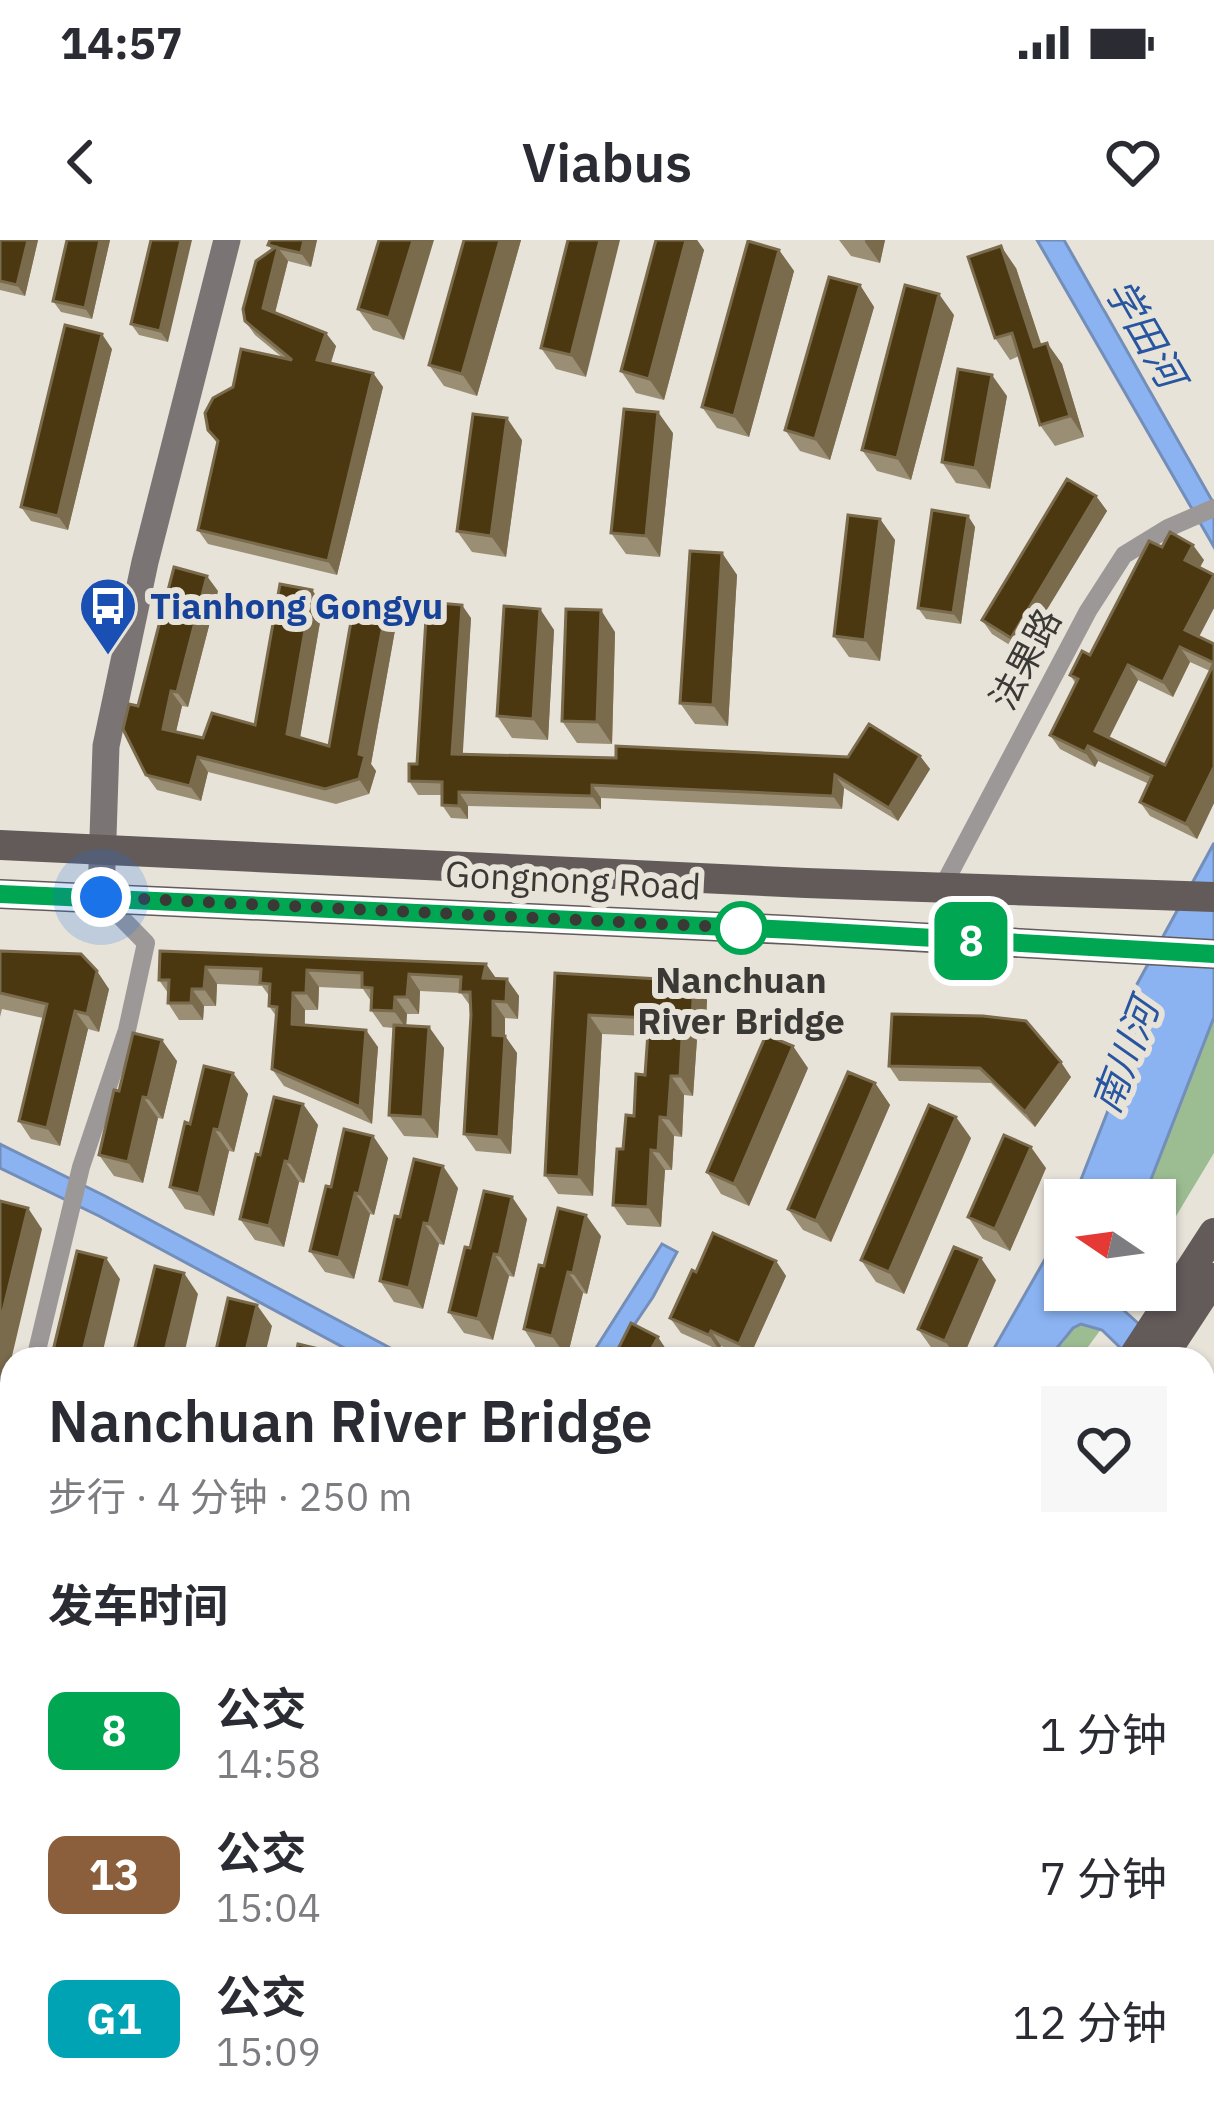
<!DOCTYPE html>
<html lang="zh">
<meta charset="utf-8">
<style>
body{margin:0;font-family:"IBM Plex Sans","Noto Sans SC",sans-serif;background:#f7f7f7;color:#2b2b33;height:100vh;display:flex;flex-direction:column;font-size:45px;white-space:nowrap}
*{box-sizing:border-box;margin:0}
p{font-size:39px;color:#7c7c81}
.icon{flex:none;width:66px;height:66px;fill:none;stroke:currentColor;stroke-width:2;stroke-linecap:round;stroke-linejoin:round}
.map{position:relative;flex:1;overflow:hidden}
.drawer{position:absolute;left:0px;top:1107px;width:1215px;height:771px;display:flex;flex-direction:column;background:#fff;border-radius:36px 36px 0 0;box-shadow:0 3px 9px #0004}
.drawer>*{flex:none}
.badge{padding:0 24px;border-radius:18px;font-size:42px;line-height:78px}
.needle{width:78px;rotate:283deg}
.fabs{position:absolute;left:1044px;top:939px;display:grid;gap:24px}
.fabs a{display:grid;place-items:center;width:132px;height:132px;border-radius:0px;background:#fff;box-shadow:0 3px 9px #0004;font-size:60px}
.you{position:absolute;width:60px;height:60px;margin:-30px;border:9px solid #fff;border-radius:50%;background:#1a73e8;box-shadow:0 0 0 18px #1a73e833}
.map>.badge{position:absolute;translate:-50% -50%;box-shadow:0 0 0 6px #fff}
h2{padding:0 48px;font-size:45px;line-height:108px}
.round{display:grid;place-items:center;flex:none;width:126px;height:126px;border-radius:0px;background:#f7f7f7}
.summary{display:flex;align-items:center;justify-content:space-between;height:204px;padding:0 48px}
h1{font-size:57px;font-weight:600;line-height:90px}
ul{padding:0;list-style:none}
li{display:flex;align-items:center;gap:36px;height:144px;padding:0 48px}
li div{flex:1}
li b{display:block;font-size:45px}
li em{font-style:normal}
li .badge{min-width:132px;font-weight:700;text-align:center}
.status{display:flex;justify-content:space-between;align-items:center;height:84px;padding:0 60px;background:#fff;direction:ltr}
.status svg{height:33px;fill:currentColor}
header{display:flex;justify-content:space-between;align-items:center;height:156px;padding:0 48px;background:#fff;font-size:54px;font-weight:600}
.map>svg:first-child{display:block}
</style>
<div class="status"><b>14:57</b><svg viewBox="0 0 49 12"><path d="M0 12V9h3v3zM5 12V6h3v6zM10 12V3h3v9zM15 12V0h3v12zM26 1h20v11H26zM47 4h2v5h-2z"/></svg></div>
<header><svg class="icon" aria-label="back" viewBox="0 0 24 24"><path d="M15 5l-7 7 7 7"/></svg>Viabus<svg class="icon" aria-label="heart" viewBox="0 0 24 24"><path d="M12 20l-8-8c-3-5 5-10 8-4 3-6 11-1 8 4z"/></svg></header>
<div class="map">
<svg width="1214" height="1876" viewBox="0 0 1214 1876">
<rect width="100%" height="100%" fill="#e8e3d9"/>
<path fill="#9cbd92" d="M1214,777V913L1155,1011V960H1143Z
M1099,1050H1130L1079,1119H1048L1063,1103Z"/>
<path fill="#8bb3f1" stroke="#738eb9" stroke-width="3" d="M1037,0H1064L1214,264V307Z
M1214,603V777L1143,960H1073L1107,873L1122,820L1130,757Z
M0,904L105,956L411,1119H365L99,976L0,928Z
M1065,978V1050H1107L1110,1058L1178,1119H1132L1102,1090L1081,1084L1073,1088L1048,1119H988L1052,1007Z
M662,1004L677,1012L653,1057L611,1119H589Z"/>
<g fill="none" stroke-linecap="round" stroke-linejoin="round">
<path stroke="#9d9898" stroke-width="18" d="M943,646L1088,371L1124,315L1168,288L1214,268
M35,1119L81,927L127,790L146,703L103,659
M0,1259L12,1216
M0,1343L12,1357
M0,1538L12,1490
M1203,1707L1214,1713
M0,1787L12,1792
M188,1866L212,1876
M1201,1876L1214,1852"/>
<path stroke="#7b7474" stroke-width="27" d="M101,657L106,506L145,322L227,0"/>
<path stroke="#635a5a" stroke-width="30" d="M0,605L806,643L1214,657
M0,654L792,690L1214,714
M1132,1119L1214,993
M1161,1119L1214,1038
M649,1876L653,1866
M681,1876L686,1866"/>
</g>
<path fill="#9a8e75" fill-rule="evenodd" d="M0,0H38L25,56L0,50Z
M67,0H110L92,79L61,72L53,61Z
M151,0L168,102L139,95L131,84Z
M270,0H317L311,27L288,21L275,72L336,106L331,123L373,133L383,147L337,335L208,304L198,290L217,203L208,190L283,118L255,95L245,81L272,10L268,5Z
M379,0L404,100L373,90L358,69Z
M464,0H521L477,156L444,146L429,125Z
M568,0L586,137L556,129L541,108Z
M656,0H697L704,10L664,160L636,153L621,131Z
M839,0H885L880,23L851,16Z
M779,10L794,31L749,197L717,188L702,167Z
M1016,28L1041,105L1047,103L1062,124L1084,197L1055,206L1040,185L1019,116L1010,120L995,98Z
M860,45L874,67L830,220L800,211L785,190Z
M954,75L911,240L877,231L862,210Z
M112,109L68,290L31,281L21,267Z
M1007,156L990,249L956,243L942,222Z
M673,193L660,317L626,314L611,293Z
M522,200L506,317L472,312L457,291Z
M1096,256L1107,271L1021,412L992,394L982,380Z
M968,276L975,287L961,384L926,379L918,368Z
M880,279L895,300L880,421L849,417L834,396Z
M1162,307L1204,320L1199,327L1214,335V368L1199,397L1214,404V563L1197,599L1150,576L1140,562L1149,544L1098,521L1095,527L1060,509L1050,495L1076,444L1070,435L1090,415ZM1190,422L1210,431L1165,525L1109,498L1138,440L1173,457Z
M722,313L737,335L728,486L695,484L680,463Z
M312,350L323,365L300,498L329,506L397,379L371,524L376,531L369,554L336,564L208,532L201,561L157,550L146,535L138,466L218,351L188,467L182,466L176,492L203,498L255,485Z
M540,369L554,390L548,500L512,498L497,476Z
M471,378L462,514L616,518L920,516L930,529L898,581L844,548L842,569L601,558V569L468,566V579L451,578L442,565V555H418L409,541Z
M615,392L612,504L577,503L562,481Z
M0,711L109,749L99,792L88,789L60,906L31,899L19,881L43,778L2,769L0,777Z
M160,711L486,724L496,739H507L519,756L518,779L505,778V796L517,813L511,914L476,911L464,894L471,767L461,753L420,751L419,774H407L406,786L429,787L444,808L438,898L404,896L389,875L394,788L383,787L371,770V761L363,749L319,747L318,770H305V785L378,807L372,884L284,846L272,829L276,776L269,766L270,757L262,746L217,744L216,766H204L203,780H179L168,763V753L159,740Z
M555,733L694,741L707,760L705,800L697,799L693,856L684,855L682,897L674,896L672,930H665L661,987L627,985L613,965L623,909L645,835L647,796L602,794L593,956L558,954L545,935Z
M892,774L1071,837L1035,887L991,843L899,841L889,826Z
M177,821L163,879L158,878L143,943L114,936L99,915L119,851Z
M808,828L749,966L721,954L707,932Z
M233,833L248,854L234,912L229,911L214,976L185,969L170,947L190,884Z
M875,843L890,865L831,1002L803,990L788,969Z
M303,864L318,885L304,943L299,942L284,1007L255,1000L240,979L260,915Z
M373,896L388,918L374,975L370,974L354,1039L325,1032L310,1011L331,947Z
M971,898L904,1054L876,1042L861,1020Z
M1046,928L1010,1011L983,999L968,977Z
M458,948L444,1005L439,1004L423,1069L394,1062L380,1041L400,977Z
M512,957L527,979L514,1037L509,1036L493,1100L464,1093L449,1072L470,1008Z
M601,996L587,1054L583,1053L567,1118L538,1111L524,1089L544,1026Z
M776,1021L786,1036L749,1118L721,1106L719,1110L681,1093L670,1078L696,1032Z
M996,1040L962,1119H953L933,1110L918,1089Z
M0,1389L12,1393V1424L1,1421L0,1423Z
M421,1866H463L460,1876H428Z
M884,1866H991L985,1876H899Z"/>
<path fill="#7a6b4d" d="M28,0H38L25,56L17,45Z
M100,0H110L92,79L85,68Z
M181,0H192L168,102L160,91Z
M304,0H317L311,27L301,13Z
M413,0H434L404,100L389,78Z
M500,0H521L477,156L462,134Z
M600,0H620L586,137L571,115Z
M686,0H697L704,10L664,160L649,139Z
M865,0H885L880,23L865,2Z
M1001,6L1016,28L1049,128L1034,107Z
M278,8L288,21L273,81L263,68Z
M779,10L794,31L749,197L734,176Z
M860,45L874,67L830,220L815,199Z
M939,54L954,75L911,240L897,218Z
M326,93L336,106L327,134L317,120Z
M102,94L112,109L68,290L58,276Z
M1047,103L1062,124L1084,197L1070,176Z
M373,133L383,147L337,335L328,321Z
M992,135L1007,156L990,249L975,228Z
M658,172L673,193L660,317L646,296Z
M507,178L522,200L506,317L491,296Z
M1096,256L1107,271L1021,412L1011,398Z
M968,276L975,287L961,384L953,373Z
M880,279L895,300L880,421L865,400Z
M1193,305L1204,320L1196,335L1185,320Z
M722,313L737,335L728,486L713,465Z
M1214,335V368L1195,404L1185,390Z
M207,336L218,351L188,467L177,452Z
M312,350L323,365L298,509L287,494Z
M387,364L397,379L371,524L376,531L369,554L359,539V514Z
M462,365L471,378L462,527L452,514Z
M540,369L554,390L548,500L533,479Z
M601,370L615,392L612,504L597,482Z
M1180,407L1190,422L1173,457L1163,442Z
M1128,425L1138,440L1105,506L1095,491Z
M171,451L182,466L173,504L163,489Z
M1088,506L1098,521L1095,527L1085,512Z
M920,516L930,529L898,581L889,568Z
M198,517L208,532L201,561L190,546Z
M1214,527V563L1197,599L1186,584Z
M835,535L844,548L842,569L833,556Z
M592,545L601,558V569L592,556Z
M459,552L468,566V579L459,566Z
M486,724L498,741L483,738Z
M206,727L217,744L216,766L204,749Z
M307,730L319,747L318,770L306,753Z
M97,731L109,749L99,792L87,774Z
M409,734L420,751L419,774L407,757Z
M507,739L519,756L518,779L506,762Z
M694,741L707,760L705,800L692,780Z
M192,749L204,766L203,780L191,763Z
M293,753L305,770L304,801L292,784Z
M395,757L407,774L406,788L394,771Z
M493,761L505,778V804V796L517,813L511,914L499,897L493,795Z
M75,771L88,789L60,906L47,888Z
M589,775L602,794L593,956L579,937Z
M683,780L697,799L693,856L680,836Z
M429,787L444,808L438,898L423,877Z
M366,790L378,807L372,884L360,867Z
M162,800L177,821L163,879L148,858Z
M793,806L808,828L749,966L734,944Z
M1061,822L1071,837L1035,887L1025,872Z
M233,833L248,854L234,912L219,890Z
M671,836L684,855L682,897L668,878Z
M875,843L890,865L831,1002L816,981Z
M143,857L158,878L143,943L128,922Z
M303,864L318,885L304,943L289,922Z
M660,877L674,896L672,930L658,911Z
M956,877L971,898L904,1054L889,1032Z
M214,889L229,911L214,976L199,954Z
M373,896L388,918L374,975L359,954Z
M1031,907L1046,928L1010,1011L995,989Z
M651,910L665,930L661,987L648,967Z
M285,921L299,942L284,1007L269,986Z
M443,926L458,948L444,1005L429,984Z
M355,953L370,974L354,1039L339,1018Z
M512,957L527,979L514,1037L499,1015Z
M28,968L42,989L0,1167V1083Z
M586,975L601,996L587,1054L573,1033Z
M424,983L439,1004L423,1069L409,1048Z
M494,1014L509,1036L493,1100L478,1079Z
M106,1018L120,1039L101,1119H81Z
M981,1018L996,1040L962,1119H958L945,1101Z
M776,1021L786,1036L749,1118L739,1104Z
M568,1032L583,1053L567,1118L552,1096Z
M184,1033L198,1054L183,1119H163Z
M257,1065L272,1086L264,1119H244Z
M711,1091L721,1106L719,1110L709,1095Z
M658,1097L672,1118V1119H646Z
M11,1391L12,1393V1422L6,1413Z
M12,1629V1686L0,1714V1658Z
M253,1866H272L269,1876H252Z
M443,1866H463L460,1876H450Z
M509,1866H531L528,1876H506Z
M972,1866H991L985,1876H967Z
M1141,1866H1160L1154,1876H1136Z"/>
<path fill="#4b3811" stroke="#7a6b4d" stroke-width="3" fill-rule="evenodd" d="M0,0H28L17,45L0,41Z
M67,0H100L85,68L53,61Z
M151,0H181L160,91L131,84Z
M270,0H304L301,13L278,8L263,68L326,93L317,120L373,133L328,321L198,290L218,201L208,190L205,173L213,158L233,147L241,109L292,120L245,81L243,69L256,21L276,7L268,5Z
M379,0H413L389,78L358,69Z
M464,0H500L462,134L429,125Z
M568,0H600L571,115L541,108Z
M656,0H686L649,139L621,131Z
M748,1L779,10L734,176L702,167Z
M1001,6L1034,107L1047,103L1070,176L1040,185L1012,93L995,98L968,17Z
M829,37L860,45L815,199L785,190Z
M905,45L939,54L897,218L862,210Z
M65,85L102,94L58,276L21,267Z
M958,129L992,135L975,228L942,222Z
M624,169L658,172L646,296L611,293Z
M473,174L507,178L491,296L457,291Z
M1067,239L1096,256L1011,398L982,380Z
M932,270L968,276L953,373L918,368Z
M848,275L880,279L865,400L834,396Z
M1170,292L1193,305L1185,320L1214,335L1185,390L1214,404V527L1186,584L1140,562L1152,536L1088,506L1085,512L1050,495L1078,439L1070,435L1082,411L1090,415L1149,301L1162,307ZM1180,407L1214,423L1165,525L1095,491L1128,425L1163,442Z
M690,311L722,313L713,465L680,463Z
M174,327L207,336L177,452L171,451L163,489L203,498L212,473L255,485L280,344L312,350L287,494L329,506L355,359L387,364L359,514L365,516L359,539L325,549L198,517L190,546L146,535L123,489L129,464L138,466Z
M427,362L462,365L452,514L616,518V506L848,517L869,484L920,516L889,568L835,535L833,556L592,545V556L459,552V566L442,565V542L409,541V524H417Z
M504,366L540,369L533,479L497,476Z
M566,369L601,370L597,482L562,481Z
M0,711L81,714L97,731L87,774L75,771L47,888L19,881L47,764L0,753Z
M160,711L486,724L483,738L507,739L506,762L493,761V795L505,796L499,897L464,894L471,775L470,752H460L461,737L409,734L407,757H395L394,771L371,770L372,748L362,747V733L307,730L306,753H293L292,784L366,790L360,867L272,829L277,767L269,766L270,744L260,743L261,729L206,727L204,749H192L191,763H168L169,740H159Z
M555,733L694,741L692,780H683L680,836H671L668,878L660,877L658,911L651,910L648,967L613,965L617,909H623L626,875L634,876L636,834L645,835L649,778L589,775L579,937L545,935Z
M892,774L983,776L1026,781L1061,822L1025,872L980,828L889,826Z
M394,785L429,787L423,877L389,875Z
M133,793L162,800L148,858L143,857L128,922L99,915L114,850L119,851Z
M766,795L793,806L734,944L707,932Z
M204,826L233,833L219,890L214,889L199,954L170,947L185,882L190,884Z
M848,832L875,843L816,981L788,969Z
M274,857L303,864L289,922L285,921L269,986L240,979L256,914L260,915Z
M929,865L956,877L889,1032L861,1020Z
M344,889L373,896L359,954L355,953L339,1018L310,1011L326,946L331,947Z
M1004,895L1031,907L995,989L968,977Z
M414,919L443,926L429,984L424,983L409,1048L380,1041L395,976L400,977Z
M484,951L512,957L499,1015L494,1014L478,1079L449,1072L465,1007L470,1008Z
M0,961L28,968L0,1083Z
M558,968L586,975L573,1033L568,1032L552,1096L524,1089L539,1025L544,1026Z
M713,993L776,1021L739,1104L711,1091L709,1095L670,1078L692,1030L696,1032Z
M954,1007L981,1018L945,1101L918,1089Z
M77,1011L106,1018L81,1119H51Z
M155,1026L184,1033L163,1119H132Z
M228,1058L257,1065L244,1119H214Z
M631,1083L658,1097L646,1119H613Z
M298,1104L327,1111L326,1119H295Z
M0,1389L11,1391L6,1413L0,1412Z
M0,1599L12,1604V1629L0,1658Z
M10,1808H12V1866H44L89,1870L88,1876H4Z
M234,1866H253L250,1874L231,1876Z
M309,1866H334L366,1876H305Z
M478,1866H509L506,1876H475Z
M897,1866H972L967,1876H915Z
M1066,1866H1141L1136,1876H1061Z"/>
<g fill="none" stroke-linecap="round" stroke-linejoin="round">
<g stroke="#fff" stroke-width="27">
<path id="line" d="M0,654L793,690L1214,714"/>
</g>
<use href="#line" stroke="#00a651" stroke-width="18"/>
<path stroke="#3b3935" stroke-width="12" stroke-dasharray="0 21.6" d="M101,657L746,688H741"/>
</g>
<defs>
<g id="bus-pin" transform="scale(3)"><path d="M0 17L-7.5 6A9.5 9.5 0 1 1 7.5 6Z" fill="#1a4fb4" stroke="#e8e3d9"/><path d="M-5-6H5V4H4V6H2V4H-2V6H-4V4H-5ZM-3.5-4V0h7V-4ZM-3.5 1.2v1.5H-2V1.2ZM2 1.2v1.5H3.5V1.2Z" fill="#fff"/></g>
</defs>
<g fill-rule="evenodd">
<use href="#bus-pin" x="108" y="366"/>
</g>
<circle fill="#fff" stroke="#00a651" stroke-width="6" cx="741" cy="688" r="24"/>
<g text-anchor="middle" stroke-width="12" stroke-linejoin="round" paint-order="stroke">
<g font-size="36" font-weight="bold" fill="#164399" stroke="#e8e3d9" text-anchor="start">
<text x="150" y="379">Tianhong Gongyu</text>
</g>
<g font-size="36" fill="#3b3935" stroke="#e8e3d9">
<text transform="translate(1025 419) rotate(-62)" y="13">法果路</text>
<text transform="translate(573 640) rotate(3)" y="13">Gongnong Road</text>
</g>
<g font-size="36" font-weight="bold" fill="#3b3935" stroke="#e8e3d9">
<text x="741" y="753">Nanchuan<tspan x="741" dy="41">River Bridge</tspan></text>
</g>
<g font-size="39" font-style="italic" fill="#27559f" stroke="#e8e3d9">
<text transform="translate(1145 93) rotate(60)" y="14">学田河</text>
<text transform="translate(1125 816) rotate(-69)" y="14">南川河</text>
</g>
</g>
</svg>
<div class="fabs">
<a><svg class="needle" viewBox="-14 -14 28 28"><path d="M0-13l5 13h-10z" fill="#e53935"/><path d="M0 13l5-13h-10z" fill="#7c7c81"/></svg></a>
</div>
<div class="you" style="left:101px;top:657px"></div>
<b class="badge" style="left:971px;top:701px;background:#00a651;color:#fff">8</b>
<section class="drawer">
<div class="summary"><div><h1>Nanchuan River Bridge</h1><p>步行 · 4 分钟 · 250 m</p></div><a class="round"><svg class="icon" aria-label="heart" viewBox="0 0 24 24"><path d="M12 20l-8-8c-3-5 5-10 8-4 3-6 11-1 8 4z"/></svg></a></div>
<h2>发车时间</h2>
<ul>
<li><span class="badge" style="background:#00a651;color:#fff">8</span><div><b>公交</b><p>14:58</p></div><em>1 分钟</em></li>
<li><span class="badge" style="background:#8b5e3c;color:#fff">13</span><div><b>公交</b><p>15:04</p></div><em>7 分钟</em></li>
<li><span class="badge" style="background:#00a3b4;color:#fff">G1</span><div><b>公交</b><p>15:09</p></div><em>12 分钟</em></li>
</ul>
</section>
</div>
